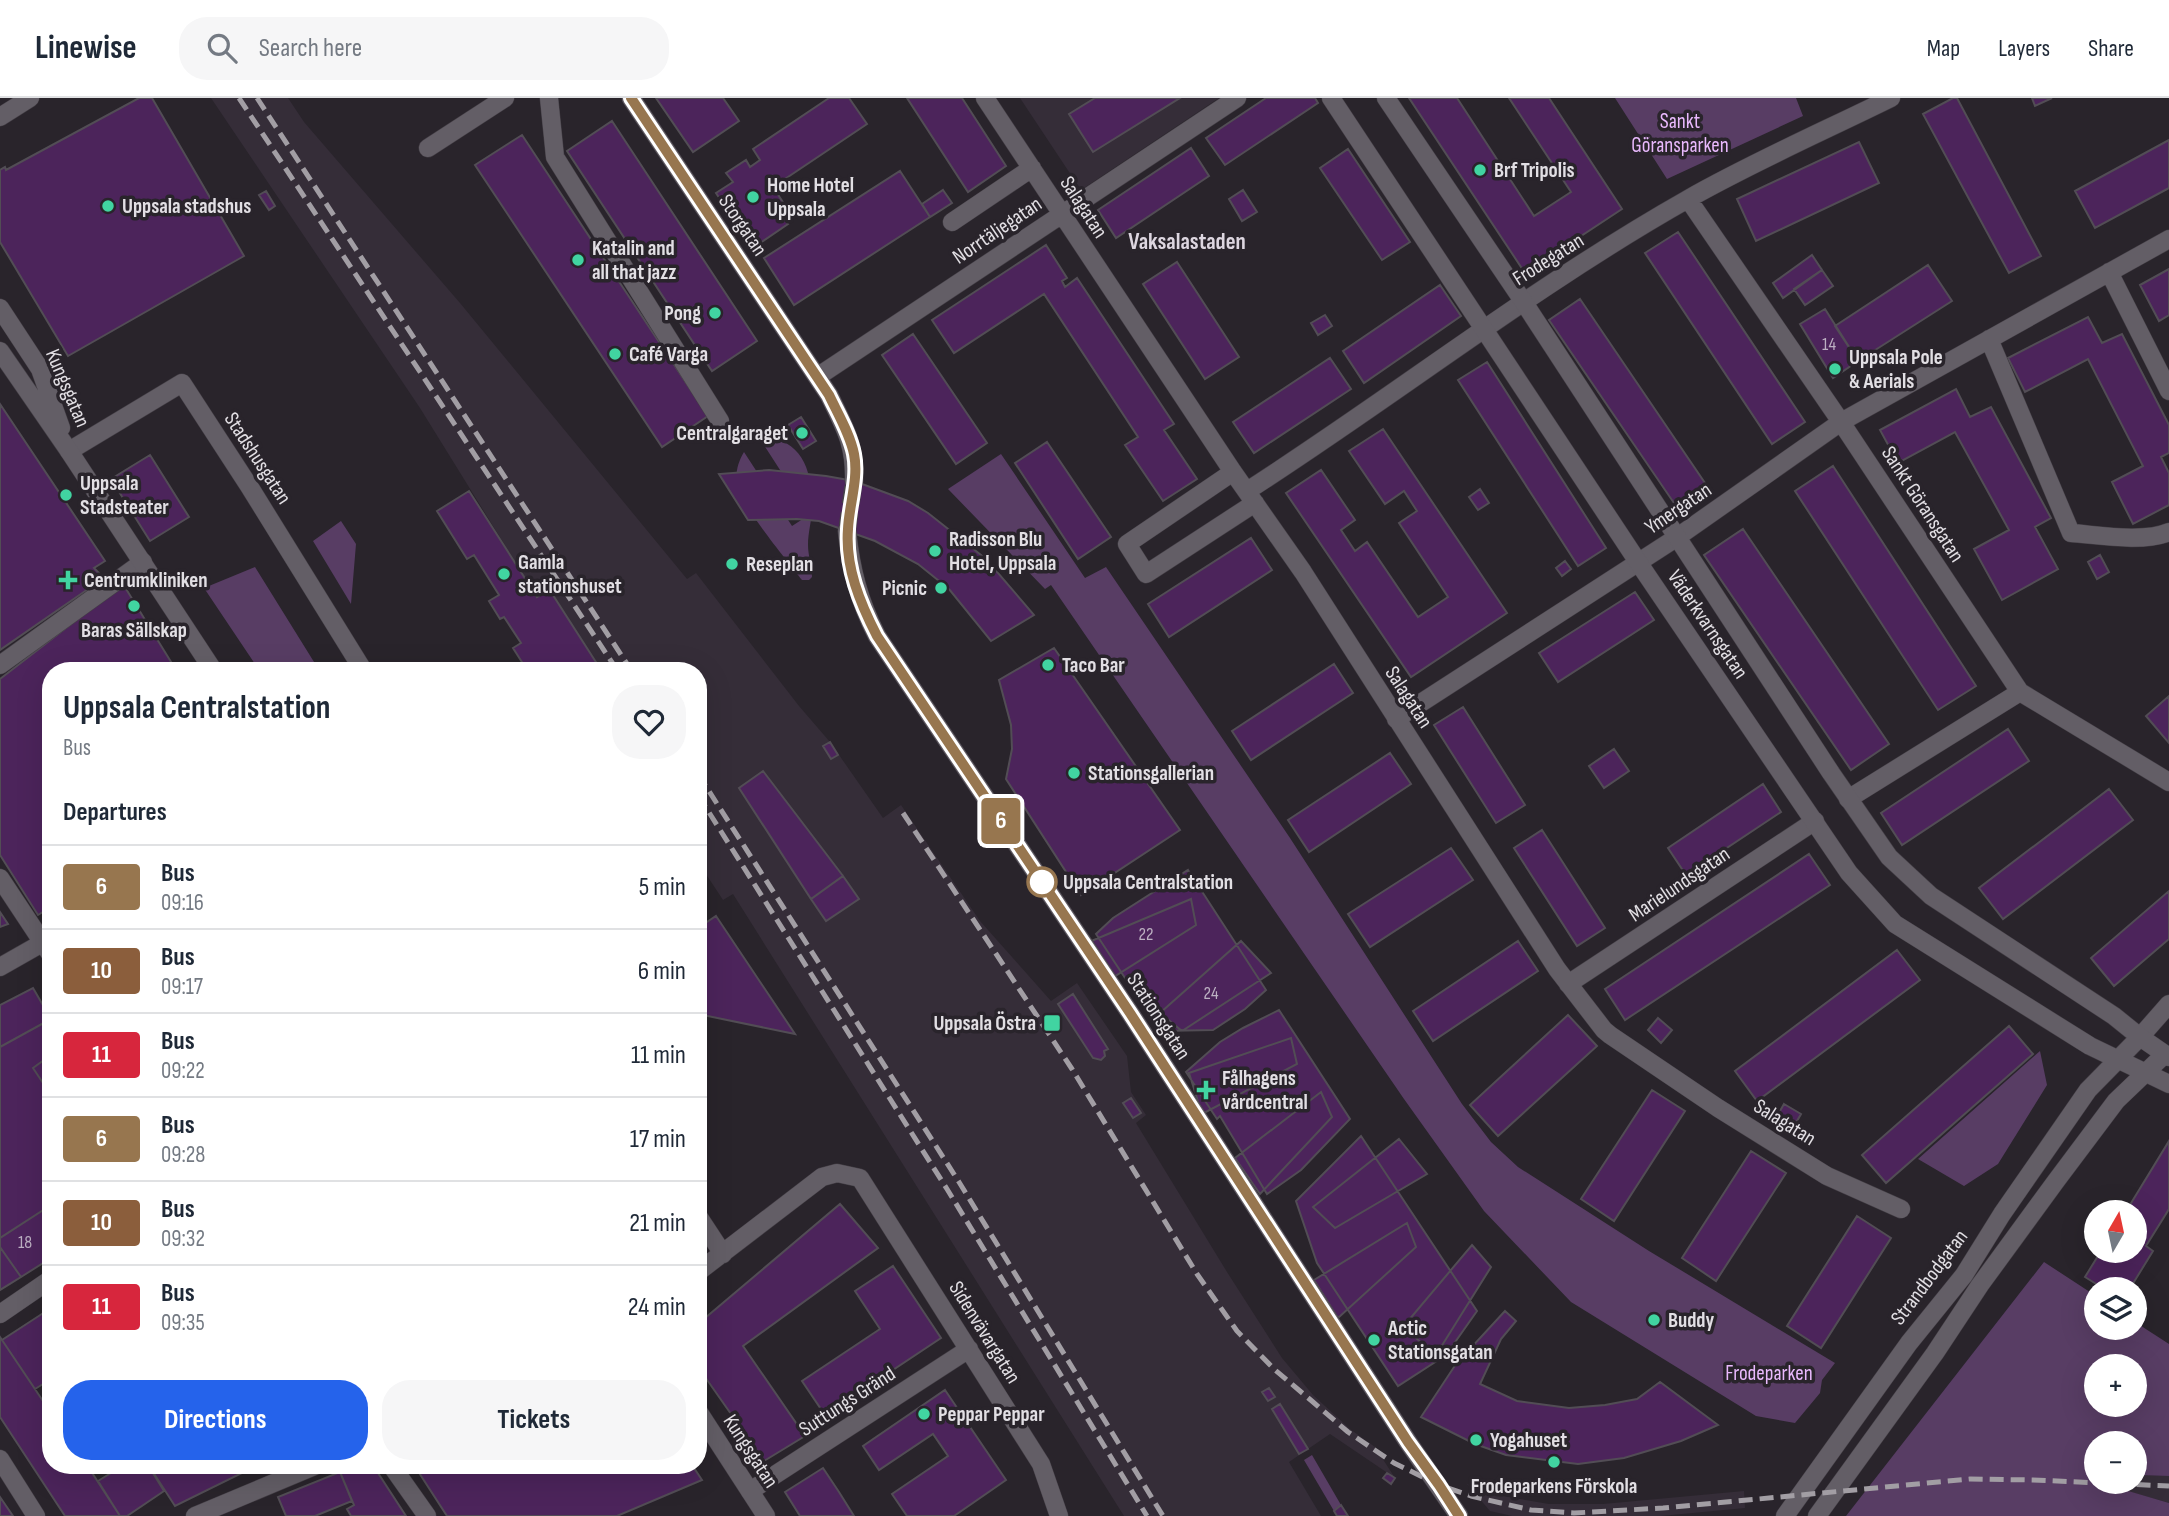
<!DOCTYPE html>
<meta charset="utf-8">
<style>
body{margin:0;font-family:"Sofia Sans Condensed",sans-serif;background:#f6f6f7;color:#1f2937;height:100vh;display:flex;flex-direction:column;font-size:26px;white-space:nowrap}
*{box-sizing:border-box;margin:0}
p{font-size:23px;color:#747a83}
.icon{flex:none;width:38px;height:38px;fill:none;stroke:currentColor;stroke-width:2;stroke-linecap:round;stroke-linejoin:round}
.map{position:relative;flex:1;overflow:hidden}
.drawer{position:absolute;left:42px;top:564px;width:665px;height:812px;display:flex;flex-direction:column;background:#fff;border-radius:28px;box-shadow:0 7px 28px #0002}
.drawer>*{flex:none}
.badge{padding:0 14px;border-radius:5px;font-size:24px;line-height:46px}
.needle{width:46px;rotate:9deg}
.controls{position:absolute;left:2084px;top:1102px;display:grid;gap:14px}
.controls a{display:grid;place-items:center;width:63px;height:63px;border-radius:50%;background:#fff;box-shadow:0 7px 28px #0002;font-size:35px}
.map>.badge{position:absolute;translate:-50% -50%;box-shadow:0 0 0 4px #fff}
h2{padding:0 21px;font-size:26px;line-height:63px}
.round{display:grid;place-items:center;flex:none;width:74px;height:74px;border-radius:28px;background:#f6f6f7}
.summary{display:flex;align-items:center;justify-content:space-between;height:119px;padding:0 21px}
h1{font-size:33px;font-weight:700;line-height:52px}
.primary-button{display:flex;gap:14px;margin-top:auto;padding:14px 21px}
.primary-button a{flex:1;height:80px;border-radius:28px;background:#2563eb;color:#fff;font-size:28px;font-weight:700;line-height:80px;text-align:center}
.primary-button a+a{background:#f6f6f7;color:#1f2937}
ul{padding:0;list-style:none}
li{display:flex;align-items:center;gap:21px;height:84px;padding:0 21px;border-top:2px solid #e0e1e3}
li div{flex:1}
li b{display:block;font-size:26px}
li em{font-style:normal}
li .badge{min-width:77px;font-weight:700;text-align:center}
header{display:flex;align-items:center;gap:42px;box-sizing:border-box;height:98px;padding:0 35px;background:#fff;border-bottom:2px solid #e0e1e3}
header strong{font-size:33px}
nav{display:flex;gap:38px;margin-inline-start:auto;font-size:24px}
.search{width:490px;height:63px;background:#f6f6f7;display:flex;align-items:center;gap:18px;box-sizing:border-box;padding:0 24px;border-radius:28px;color:#747a83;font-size:26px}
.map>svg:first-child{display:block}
</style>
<header>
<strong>Linewise</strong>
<div class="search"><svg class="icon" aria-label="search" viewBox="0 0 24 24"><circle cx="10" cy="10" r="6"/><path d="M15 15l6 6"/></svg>Search here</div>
<nav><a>Map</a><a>Layers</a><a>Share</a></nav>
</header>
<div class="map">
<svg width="2169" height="1418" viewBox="0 0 2169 1418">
<rect width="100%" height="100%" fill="#29242b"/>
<path fill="#352d38" d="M211,0H288L304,24L460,205L687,481L696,475L799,608L830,644L883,720L901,707L980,823L1051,903L1077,885L1127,958L1131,994L1146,1017L1136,1025L1227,1174L1282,1260L1313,1297L1350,1331L1375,1349L1395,1380L1330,1336L1289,1364L1321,1418H1124L733,796L723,802L698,764V572H601L550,491L537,499L420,310Z
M1020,0H1219L1081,92Z
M2135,1377L2169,1378V1405L2096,1384H2135Z
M1467,1386L1503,1398L1549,1406H1603L1744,1393L1745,1410L1661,1418H1512L1490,1413Z"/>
<path fill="#583d64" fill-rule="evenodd" d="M1615,0H1796L1803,18L1667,81Z
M769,339C805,346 812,376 812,409C812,422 808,434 808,447C808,458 812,468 812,479L809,482H802C787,462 741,408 737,386C735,375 738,364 744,354L792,428L809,417L760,341Z
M1001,356L1085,480L1106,469L1290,740L1462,1006L1491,1044L1518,1069L1649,1153L1835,1265L1822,1282L1820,1295L1795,1325L1756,1318L1571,1204L1484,1113L1404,1001L1051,487L1045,491L948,391Z
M341,423L356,446L351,506L313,443Z
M255,469L319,572H259L204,490Z
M2040,953L2047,987L1998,1066L1964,1088L1918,1061Z
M2044,1164L2096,1198V1230H2135V1224L2169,1246V1378L2135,1377V1346H2096V1384H2119L2125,1392L2169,1405V1418H1846ZM2096,1269H2135V1307H2096Z
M1312,1357L1341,1407L1334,1413L1304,1362Z"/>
<path fill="#4c245b" stroke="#524d55" stroke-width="2" d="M139,0H152L244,158L68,258L0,144V72L5,69L6,72Z
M656,0H723L739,23L693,54Z
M829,0H849L867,26L773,89L790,115L783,119L788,126L753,150L716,95L733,84L726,75L746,62L750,69L760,62L753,51Z
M907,0H962L1006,68L968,94Z
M1095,0H1180L1093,54L1069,16Z
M1266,0H1315L1318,5L1225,67L1206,40Z
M1409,0H1457L1534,118L1571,94L1509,0H1549L1622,111L1525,175Z
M1953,0H1957L2041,158L2009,175L1923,16Z
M2032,0H2052L2035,8Z
M612,23L757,243L712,273L567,53Z
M522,37L708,318L662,349L475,67Z
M2169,42V90L2095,130L2075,93Z
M1859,44L1879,85L1756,143L1737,101Z
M1191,50L1209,78L1116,140L1098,112Z
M1348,51L1410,144L1382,162L1320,70Z
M900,73L930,119L794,207L764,160Z
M943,92L952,105L930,119L922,106Z
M1243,92L1257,114L1242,123L1229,101Z
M266,93L275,108L269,112L259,97Z
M1678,134L1805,324L1772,346L1645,155Z
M1046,147L1067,180L1062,183L1065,189L1077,180L1174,326L1164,332L1197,381L1163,403L1125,347L1138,339L1044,196L954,255L932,222Z
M1812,157L1822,172L1783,200L1773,185Z
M1177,164L1239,259L1205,281L1143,186Z
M1928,167L1952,203L1858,263L1835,228Z
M2169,171V217L2159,223L2140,187Z
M1822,172L1833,188L1805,207L1794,191Z
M1440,187L1461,218L1364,285L1343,253Z
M1580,201L1707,388L1676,408L1549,222Z
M1825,211L1858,263L1833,280L1800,226Z
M1325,217L1332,228L1318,237L1311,225Z
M2088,219L2102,245L2122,236L2169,327V355L2161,359L2169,375V407L2133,426L2112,384L2143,368L2088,261L2025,294L2008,260Z
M913,236L987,345L956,366L882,257Z
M1330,260L1351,291L1254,355L1233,324Z
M1487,264L1606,450L1578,468L1458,282Z
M1956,291L1970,319L1991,309L2051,420L2035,429L2058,471L2002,502L1974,451L2009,432L1955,334L1898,365L1880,332Z
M0,306L105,463L94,470L104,480L0,552Z
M801,319L816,343L803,351L788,327Z
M1383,331L1507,515L1411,579L1286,395L1321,372L1355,422L1341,432L1355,453L1367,444L1418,519L1448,499L1399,425L1417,413L1404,393L1385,406L1349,353Z
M1047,344L1111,439L1078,461L1015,365Z
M150,357L189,419L150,443L111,381Z
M1833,368L1976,588L1938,612L1795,393Z
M769,372L826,378L854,383L908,403L928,415L986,461L1034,517L991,543L949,491L918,466L875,443L819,423L797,421L748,422L719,376Z
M1480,391L1489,405L1478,412L1469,399Z
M469,393L537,499L549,491L601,572H527L513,550L521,545L504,519L500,521L489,503L499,497L474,457L467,461L437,413Z
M1743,431L1889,646L1851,672L1704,457Z
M1251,440L1272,472L1169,539L1148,506Z
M2100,457L2109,474L2097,481L2088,464Z
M1565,463L1571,471L1562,478L1556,470Z
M123,486L176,572H51V809L38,817L0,757V581Z
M1635,494L1654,522L1558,584L1539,555Z
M1054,550L1180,732L1081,797L1006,681L1012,651L1011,627L999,582Z
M1334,566L1353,595L1251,662L1232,633Z
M2169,598V645L2146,618Z
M1463,609L1525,707L1496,725L1434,627Z
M2008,631L2029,663L1902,747L1881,715Z
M830,644L838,657L831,661L823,648Z
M1614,651L1629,673L1604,690L1589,668Z
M1390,655L1411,686L1309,754L1288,722Z
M763,673L843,778L811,801L739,690Z
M1763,686L1781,714L1686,777L1668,750Z
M2109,691L2133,722L2003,821L1979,790Z
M1542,732L1605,830L1577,848L1514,750Z
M1451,750L1473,782L1370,849L1348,816Z
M1809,756L1830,787L1625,922L1605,891Z
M1188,772L1266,892L1245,911L1213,932L1160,933L1135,886L1131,889L1096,836L1113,820Z
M843,778L859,801L826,823L811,801Z
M2169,793V841L2114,888L2091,860Z
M1191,801L1196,827L1112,880L1089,844Z
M0,814L8,826L0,829Z
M716,818L795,936L698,916V830Z
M1241,843L1271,875L1182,933L1160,915Z
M1518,843L1538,873L1433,943L1413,913Z
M1897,852L1920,882L1757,1003L1735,973Z
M33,890L51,921L0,949V907Z
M1073,896L1108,951L1104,953L1105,958L1101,962L1093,960L1058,906Z
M1279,912L1350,1021L1301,1072L1267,1096L1220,1018L1217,1021L1186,974L1220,944L1243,930Z
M1568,917L1597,948L1498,1038L1470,1007Z
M1658,920L1672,932L1661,945L1648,932Z
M51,921V957L33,970L51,997V1107L0,1140V949Z
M2009,928L2033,956L1886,1085L1862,1057Z
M1291,940L1297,966L1202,1016L1189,975Z
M51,957V997L33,970Z
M1652,992L1685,1013L1614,1123L1581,1101Z
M1321,994L1332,1019L1260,1096L1235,1060Z
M1131,1000L1141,1015L1133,1020L1123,1005Z
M1784,1006L1801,1016L1793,1030L1776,1020Z
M1361,1038L1477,1213L1446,1257L1398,1288L1317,1165L1296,1103Z
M1399,1041L1427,1076L1335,1130L1313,1109Z
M2169,1043V1111L2146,1148L2153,1153L2129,1192H2106L2085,1179L2101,1153H2135V1115H2125Z
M1751,1053L1786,1075L1716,1183L1682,1160Z
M840,1106L878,1150L743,1248L805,1338L764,1363L698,1269V1226Z
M51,1107V1160L21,1179L0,1149V1140Z
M1857,1118L1891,1140L1821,1250L1787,1228Z
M1407,1125L1416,1149L1338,1220L1314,1182Z
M1472,1147L1491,1169L1436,1257L1403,1229Z
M0,1149L21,1179L0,1192Z
M893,1168L941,1240L825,1317L802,1283L880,1231L855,1193Z
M51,1210V1281L35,1291L2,1242Z
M1505,1213L1516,1223L1501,1241L1480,1286L1517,1303L1569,1310L1605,1307L1637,1301L1660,1284L1718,1327L1681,1343L1624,1360L1578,1366L1506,1357L1475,1346L1421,1319L1456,1266Z
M0,1239L51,1315V1367H87L120,1418H65L0,1319Z
M1269,1290L1275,1299L1268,1303L1262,1294Z
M945,1292L1006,1382L954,1418H907L892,1396L948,1358L933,1336L879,1372L863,1348Z
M1280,1306L1308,1351L1299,1356L1272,1311Z
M124,1367H148L164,1393L127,1418H120L98,1383Z
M159,1367H244L246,1373L175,1408L151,1371Z
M414,1367H692L702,1382L617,1418H447Z
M359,1368L376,1372L406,1418H351L347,1411L354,1407L340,1374Z
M823,1370L839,1394L854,1418H800L785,1394Z
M340,1374L352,1403L315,1418H286L278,1399Z
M1387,1375L1395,1380L1391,1386L1383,1380Z
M0,1399L13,1418H0Z
M1341,1407L1348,1418H1337L1334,1413Z"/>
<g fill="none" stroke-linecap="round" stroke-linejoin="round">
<path stroke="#454047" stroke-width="18" stroke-dasharray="18 9" stroke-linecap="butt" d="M847,433L854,383"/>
<g stroke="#443f46" stroke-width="19">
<path id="street" d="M549,0L555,59L720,323
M631,0L829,297C845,330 855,346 854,383
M985,0L1233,374L1303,474L1557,871L1604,932L1610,937L1718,1010L1827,1078L1901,1111
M428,50L505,0
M1688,101L1841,324L2020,594L2169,684
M952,124L1032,70
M2109,174L2169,293
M1989,241L2071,435C2098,437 2144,445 2169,434
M817,279L1237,0
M69,353L182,285L249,388L363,572
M1233,374L1127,446L1146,476L1255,405
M1247,393C1395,298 1534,188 1688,101C1753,64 1824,33 1891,0
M847,433C851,472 859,503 877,538L1130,915L1408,1344L1459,1418
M0,567L143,464
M1396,621L1676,440L1841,324L2169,141
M1848,701L2020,594
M0,780L51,857
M0,869L51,840
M1568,886L1815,723
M2140,939L2169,906
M698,1118L723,1156
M698,1174L822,1079L837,1075L860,1080L1041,1366L1059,1418
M0,1216L51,1181
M0,1361L36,1418
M391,1367L427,1418
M750,1393L969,1251
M195,1418L317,1367"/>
</g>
<g stroke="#443f46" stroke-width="19">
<path id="secondary" d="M1331,0L1638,464L1849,775L1895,826L2090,948L2169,986
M1386,0L1523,203L1831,675L1889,759L1931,798L2114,918L2140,939L2169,959
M0,19L30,0
M0,210L40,271L61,330
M0,253L69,353L213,572
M698,1313L766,1418
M1785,1418L1909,1245L1964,1177L2002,1116L2088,992L2140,939
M1817,1418L1935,1255L1980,1187L2056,1083L2116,1003L2165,956"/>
</g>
<use href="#street" stroke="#635e66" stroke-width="18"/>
<use href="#secondary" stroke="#635e66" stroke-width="18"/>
<path stroke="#a29ea4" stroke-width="5" stroke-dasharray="14 7" stroke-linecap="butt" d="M239,0L617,572
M257,0L631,572
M698,676L959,1084L1163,1418
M698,697L947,1091L1147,1418
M903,715L1072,971L1197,1176L1237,1233L1275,1272L1313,1304L1348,1334L1394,1365L1439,1387L1471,1398L1531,1412L1574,1415L1663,1410L1970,1381L2033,1382L2169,1388"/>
</g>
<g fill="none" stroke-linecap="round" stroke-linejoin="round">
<g stroke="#fff" stroke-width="16">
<path id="line" d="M631,0L829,297C838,316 850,336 854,356C859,380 849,407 848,431C845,469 860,505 877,538L1130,915L1408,1344L1439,1387L1459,1418"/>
</g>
<use href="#line" stroke="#97764f" stroke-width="10"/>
</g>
<g fill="#41d4a1" stroke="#29242b" stroke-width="2.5">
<circle cx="1480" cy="72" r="7"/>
<circle cx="753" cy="99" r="7"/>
<circle cx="108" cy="108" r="7"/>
<circle cx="578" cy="162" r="7"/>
<circle cx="715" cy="215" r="7"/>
<circle cx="615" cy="256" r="7"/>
<circle cx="1835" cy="271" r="7"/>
<circle cx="802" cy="335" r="7"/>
<circle cx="66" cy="397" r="7"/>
<circle cx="935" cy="453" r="7"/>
<circle cx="732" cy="466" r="7"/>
<circle cx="504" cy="476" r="7"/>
<path d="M64.5 471.5h7v7h7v7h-7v7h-7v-7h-7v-7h7z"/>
<circle cx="941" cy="490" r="7"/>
<circle cx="134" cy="508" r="7"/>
<circle cx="1048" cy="567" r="7"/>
<circle cx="1074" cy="675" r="7"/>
<rect x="1043" y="916" width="18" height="18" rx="3.5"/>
<path d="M1202.5 981.5h7v7h7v7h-7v7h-7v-7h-7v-7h7z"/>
<circle cx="1654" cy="1222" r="7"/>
<circle cx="1374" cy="1242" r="7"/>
<circle cx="924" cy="1316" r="7"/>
<circle cx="1476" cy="1342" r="7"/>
<circle cx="1554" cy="1364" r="7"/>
</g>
<circle fill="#fff" stroke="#97764f" stroke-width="3.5" cx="1042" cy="784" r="14"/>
<g text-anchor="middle" stroke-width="7" stroke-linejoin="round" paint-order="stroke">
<g font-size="18" fill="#bcb0c2">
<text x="1829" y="252">14</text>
<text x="1146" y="842">22</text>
<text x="1211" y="901">24</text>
<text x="25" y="1150">18</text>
</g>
<g font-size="21" fill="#e9b9fd" stroke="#29242b">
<text x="1680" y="30">Sankt<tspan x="1680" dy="24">Göransparken</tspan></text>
<text x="1769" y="1282">Frodeparken</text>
</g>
<g font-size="21" font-weight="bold" fill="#e2dfe4" stroke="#29242b" text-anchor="start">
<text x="1494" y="79">Brf Tripolis</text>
<text x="767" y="94">Home Hotel<tspan x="767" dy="24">Uppsala</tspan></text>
<text x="122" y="115">Uppsala stadshus</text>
<text x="592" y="157">Katalin and<tspan x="592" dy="24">all that jazz</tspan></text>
<text x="701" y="222" text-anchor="end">Pong</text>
<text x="629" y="263">Café Varga</text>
<text x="1849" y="266">Uppsala Pole<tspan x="1849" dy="24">&amp; Aerials</tspan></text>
<text x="788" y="342" text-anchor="end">Centralgaraget</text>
<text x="80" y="392">Uppsala<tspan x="80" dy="24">Stadsteater</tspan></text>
<text x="949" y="448">Radisson Blu<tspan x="949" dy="24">Hotel, Uppsala</tspan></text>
<text x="518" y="471">Gamla<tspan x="518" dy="24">stationshuset</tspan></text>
<text x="746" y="473">Reseplan</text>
<text x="84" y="489">Centrumkliniken</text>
<text x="927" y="497" text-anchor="end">Picnic</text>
<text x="134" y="539" text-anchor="middle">Baras Sällskap</text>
<text x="1062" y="574">Taco Bar</text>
<text x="1088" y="682">Stationsgallerian</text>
<text x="1036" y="932" text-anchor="end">Uppsala Östra</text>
<text x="1222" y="987">Fålhagens<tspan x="1222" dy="24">vårdcentral</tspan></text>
<text x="1668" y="1229">Buddy</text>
<text x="1388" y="1237">Actic<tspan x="1388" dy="24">Stationsgatan</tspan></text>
<text x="938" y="1323">Peppar Peppar</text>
<text x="1490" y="1349">Yogahuset</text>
<text x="1554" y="1395" text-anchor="middle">Frodeparkens Förskola</text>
</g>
<g font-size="21" fill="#e2dfe4" stroke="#29242b">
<text transform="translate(1084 109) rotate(57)" y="7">Salagatan</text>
<text transform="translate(743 127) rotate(56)" y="7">Storgatan</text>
<text transform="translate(997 132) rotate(-34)" y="7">Norrtäljegatan</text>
<text transform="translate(1548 161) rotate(-32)" y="7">Frodegatan</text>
<text transform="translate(68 290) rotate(67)" y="7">Kungsgatan</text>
<text transform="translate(258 360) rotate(57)" y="7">Stadshusgatan</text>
<text transform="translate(1923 406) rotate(57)" y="7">Sankt Göransgatan</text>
<text transform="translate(1678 410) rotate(-34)" y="7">Ymergatan</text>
<text transform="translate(1708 526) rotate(56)" y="7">Väderkvarnsgatan</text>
<text transform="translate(1409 599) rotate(57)" y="7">Salagatan</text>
<text transform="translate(1679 786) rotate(-34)" y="7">Marielundsgatan</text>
<text transform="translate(1159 918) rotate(57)" y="7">Stationsgatan</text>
<text transform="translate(1785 1024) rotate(32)" y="7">Salagatan</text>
<text transform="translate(1929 1179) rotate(-53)" y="7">Strandbodgatan</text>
<text transform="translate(985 1234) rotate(58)" y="7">Sidenvävargatan</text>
<text transform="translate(847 1303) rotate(-33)" y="7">Suttungs Gränd</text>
<text transform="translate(751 1353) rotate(57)" y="7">Kungsgatan</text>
</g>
<g font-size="21" font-weight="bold" fill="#e2dfe4" stroke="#29242b" text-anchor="start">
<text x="1063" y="791">Uppsala Centralstation</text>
</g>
<g font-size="23" font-weight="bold" fill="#ddd6e0" stroke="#29242b">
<text x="1187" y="151">Vaksalastaden</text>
</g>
</g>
</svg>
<div class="controls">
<a><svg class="needle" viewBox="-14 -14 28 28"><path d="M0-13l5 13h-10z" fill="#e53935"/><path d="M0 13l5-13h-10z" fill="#747a83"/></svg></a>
<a><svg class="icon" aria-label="layers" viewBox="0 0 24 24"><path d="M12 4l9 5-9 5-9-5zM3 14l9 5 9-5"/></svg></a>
<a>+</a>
<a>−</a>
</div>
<b class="badge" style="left:1001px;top:723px;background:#97764f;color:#fff">6</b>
<section class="drawer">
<div class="summary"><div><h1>Uppsala Centralstation</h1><p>Bus</p></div><a class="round"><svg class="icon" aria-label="heart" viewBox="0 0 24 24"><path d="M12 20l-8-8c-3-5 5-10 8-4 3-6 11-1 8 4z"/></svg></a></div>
<h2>Departures</h2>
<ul>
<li><span class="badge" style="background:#97764f;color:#fff">6</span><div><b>Bus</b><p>09:16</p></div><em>5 min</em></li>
<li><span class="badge" style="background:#8b5e3c;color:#fff">10</span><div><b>Bus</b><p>09:17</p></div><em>6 min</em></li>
<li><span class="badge" style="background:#d7263d;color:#fff">11</span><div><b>Bus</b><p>09:22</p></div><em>11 min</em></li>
<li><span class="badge" style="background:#97764f;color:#fff">6</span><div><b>Bus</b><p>09:28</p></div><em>17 min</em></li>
<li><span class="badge" style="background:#8b5e3c;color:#fff">10</span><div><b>Bus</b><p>09:32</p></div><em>21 min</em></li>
<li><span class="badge" style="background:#d7263d;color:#fff">11</span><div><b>Bus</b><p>09:35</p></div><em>24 min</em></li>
</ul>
<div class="primary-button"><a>Directions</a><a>Tickets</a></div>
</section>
</div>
